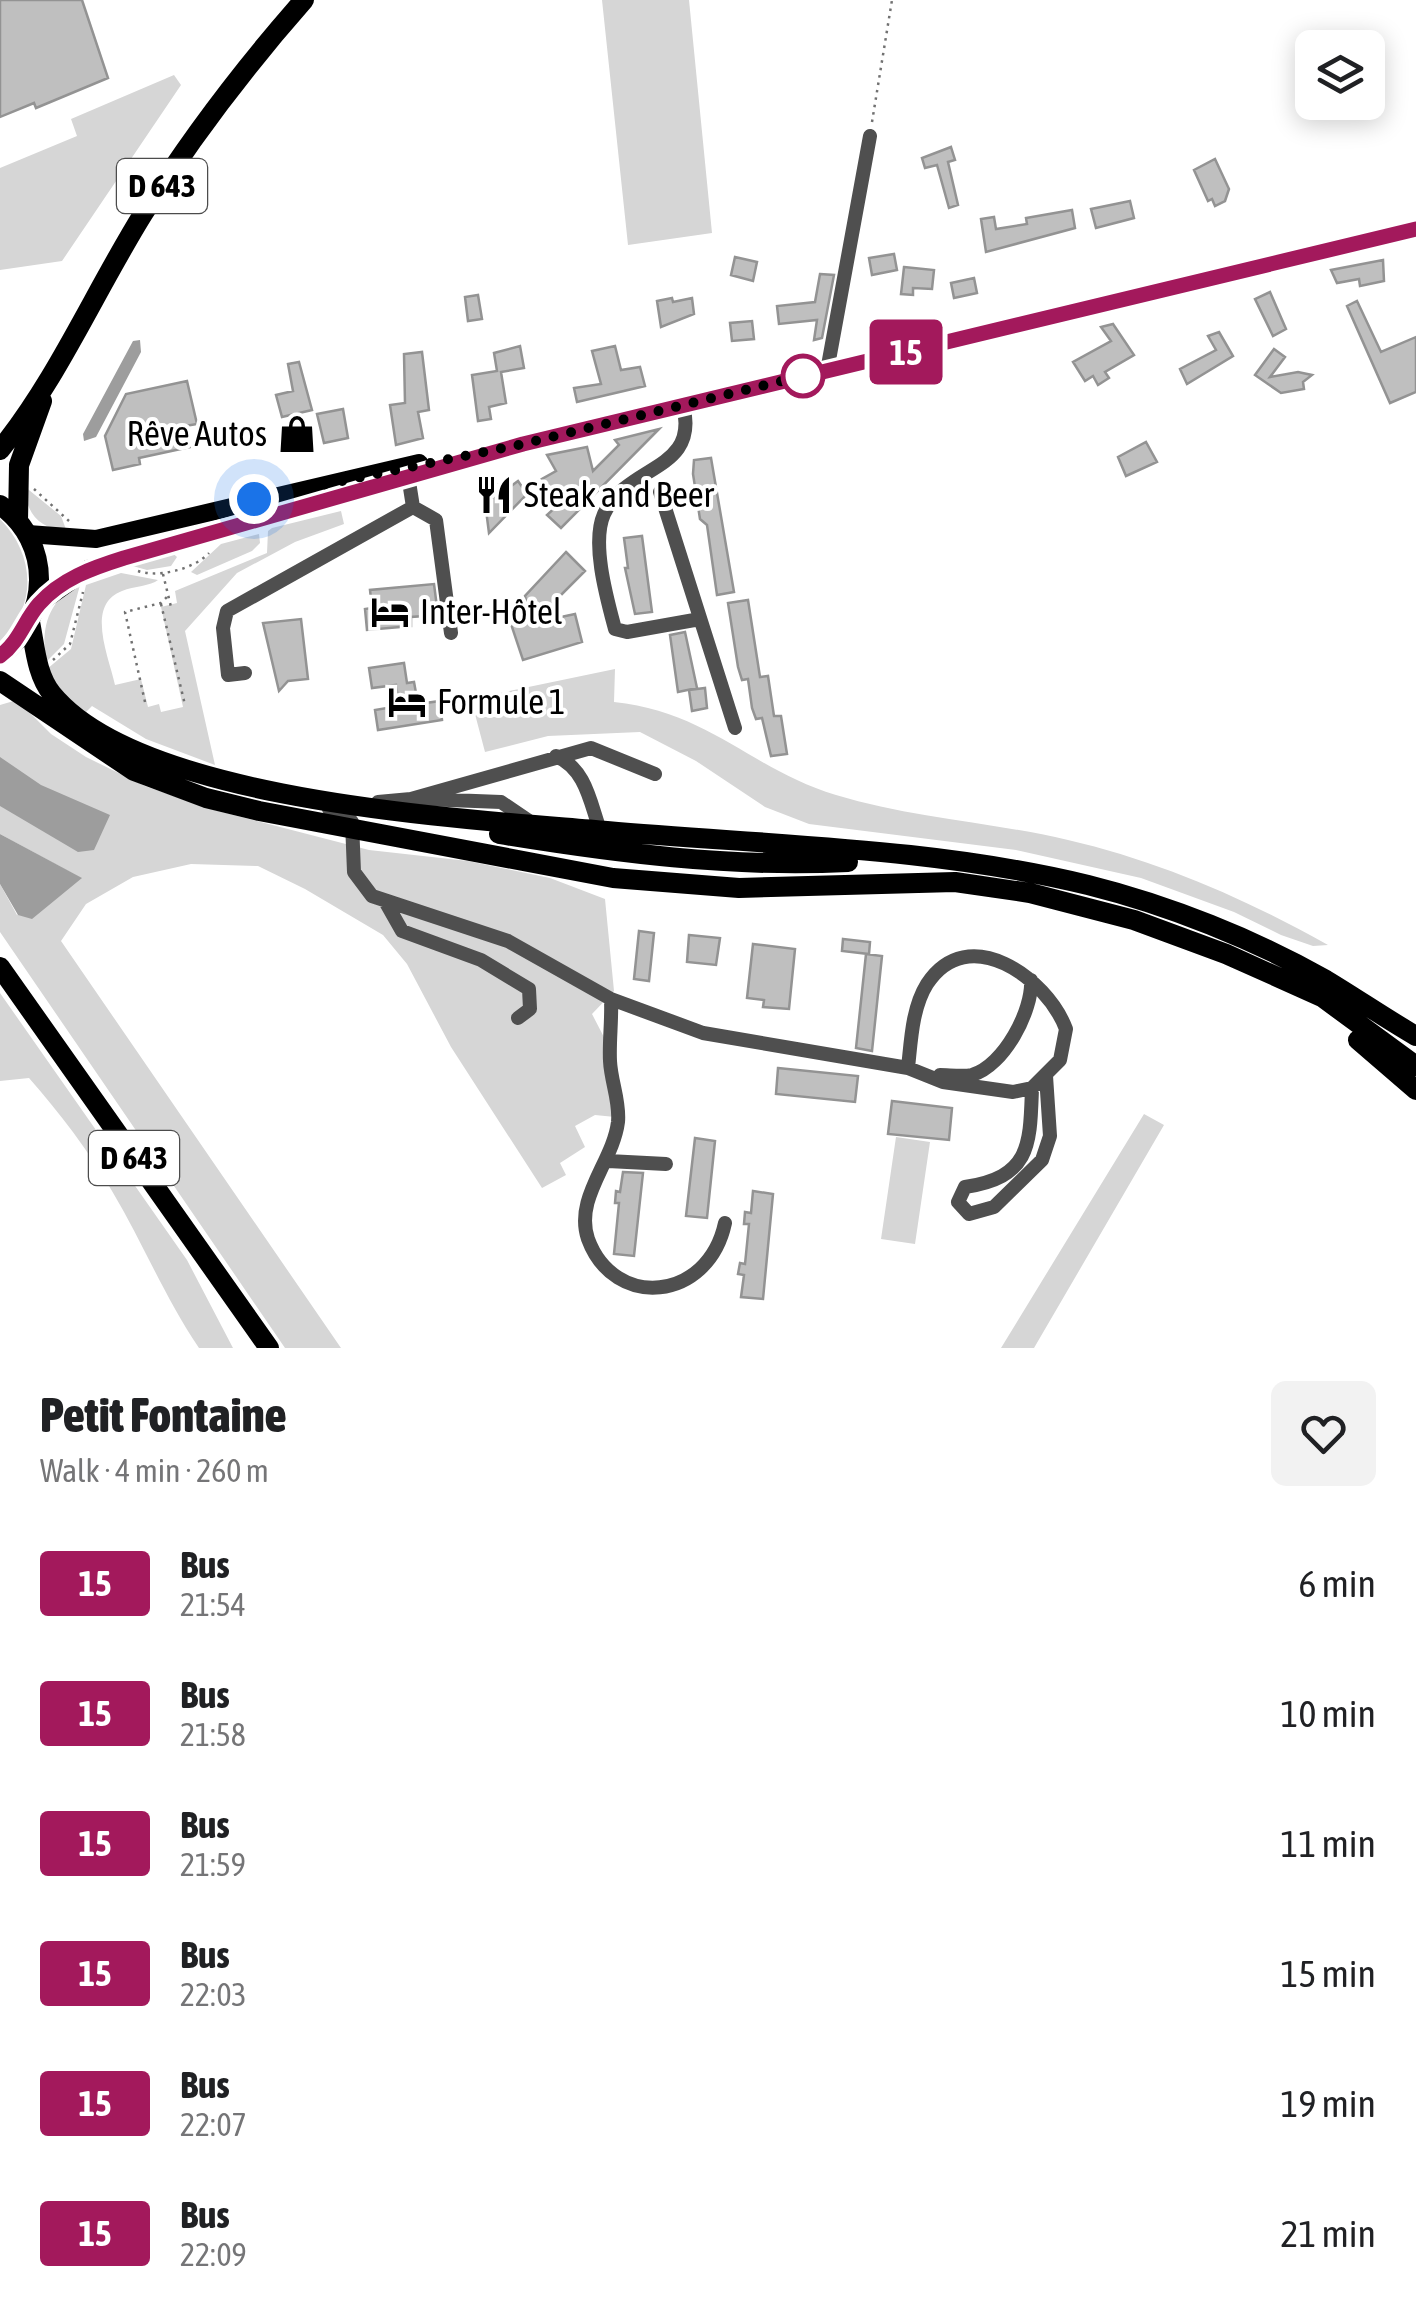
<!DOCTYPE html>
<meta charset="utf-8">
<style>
body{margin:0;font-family:"Asap Condensed",sans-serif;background:#f2f2f2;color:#202124;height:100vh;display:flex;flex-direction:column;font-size:38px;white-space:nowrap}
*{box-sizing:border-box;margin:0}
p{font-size:32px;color:#757577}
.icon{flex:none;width:55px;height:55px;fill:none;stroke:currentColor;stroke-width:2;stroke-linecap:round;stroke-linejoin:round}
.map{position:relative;height:1348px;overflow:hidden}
.sheet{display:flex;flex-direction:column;background:#fff;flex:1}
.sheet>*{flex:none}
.badge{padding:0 20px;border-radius:8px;font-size:35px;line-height:65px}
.tools{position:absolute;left:1295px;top:30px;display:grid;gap:20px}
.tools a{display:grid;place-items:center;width:90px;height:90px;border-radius:15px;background:#fff;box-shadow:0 5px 25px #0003;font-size:50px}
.you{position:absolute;width:50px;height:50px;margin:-25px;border:8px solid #fff;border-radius:50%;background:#1a73e8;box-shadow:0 0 0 15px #1a73e833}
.map>.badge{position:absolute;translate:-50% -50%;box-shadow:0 0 0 5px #fff}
.round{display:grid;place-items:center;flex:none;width:105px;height:105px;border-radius:15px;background:#f2f2f2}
.summary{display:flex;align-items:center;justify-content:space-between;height:170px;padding:0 40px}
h1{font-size:48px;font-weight:800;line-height:75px}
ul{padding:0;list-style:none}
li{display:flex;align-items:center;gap:30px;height:130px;padding:0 40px}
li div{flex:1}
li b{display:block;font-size:38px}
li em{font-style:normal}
li .badge{min-width:110px;font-weight:700;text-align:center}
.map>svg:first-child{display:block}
</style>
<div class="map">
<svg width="1416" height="1348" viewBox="0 0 1416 1348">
<rect width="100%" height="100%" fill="#fff"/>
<path fill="#d6d6d6" d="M602,0H689L712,233L628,245Z
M174,75L181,85L62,261L0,270V168L77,136L71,119Z
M24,486L61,516L67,532C38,527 27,515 24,486Z
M341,511L344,524L295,542L237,573L185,631L215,765L146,739L92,706L86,712L63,694L47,669L71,649L86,585L121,573L158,580C151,586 134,586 122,591C85,605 109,657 115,685L141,679L148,707L159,704L161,712L183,707L161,607L177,603L175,591L267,553L268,531L272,528Z
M0,519C35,554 38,607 0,641Z
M259,534L260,543L252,551L197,575L191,572L221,544Z
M169,550L177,557L171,566L147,570L122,563Z
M80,585L64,644L46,662C41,629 47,600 80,585Z
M615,669L614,702C710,712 752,770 836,795C911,818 992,822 1068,840C1159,861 1246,899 1328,945L1313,946L1281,935L1234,912L1141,878L1016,850L809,824L765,807L696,761L640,732L548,736L485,752L471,699Z
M17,700L51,734L86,757L145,786L214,810L369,850L468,861L550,878L605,899L614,991L592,1014L608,1045L615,1117L595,1115L575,1126L585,1147L560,1163L566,1175L542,1188L451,1047L407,964L383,935L305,889L258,866L191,864L133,877L86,904L61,941L341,1348H285L0,932V884L17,915L81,878L0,834V705Z
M0,993L187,1260L233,1348H199C165,1298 143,1243 112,1191C89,1151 59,1112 29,1078L0,1081Z
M1144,1114L1164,1125L1034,1348H1001Z
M896,1137L930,1142L915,1244L881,1239Z"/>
<path fill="#9d9d9d" d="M140,340L141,352L96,437L84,441L83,434L133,341Z
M0,757L41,785L110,815L94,850L78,852L0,806Z
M0,834L82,878L32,919L18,915L0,884Z"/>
<path fill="#bfbfbf" stroke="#939393" stroke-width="2.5" d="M0,0H82L108,78L36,108L34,103L0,117Z
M951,147L955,160L948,162L958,205L949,208L937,165L925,168L922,158Z
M1215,159L1229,189L1225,201L1215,206L1212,199L1208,201L1194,170Z
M1130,201L1134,218L1096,228L1091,209Z
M1072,210L1075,228L986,252L981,219L994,217L996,229L1027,224L1026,218Z
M894,254L897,270L872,275L869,258Z
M735,257L757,262L753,281L731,275Z
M1383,260L1384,281L1360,286L1359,279L1337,283L1331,270Z
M904,267L934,270L932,289L913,288V295L901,294Z
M820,274L834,275L822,338L814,340L817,320L779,324L777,306L815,302Z
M974,278L977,293L954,298L951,283Z
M1270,292L1286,329L1273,336L1255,299Z
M478,295L482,319L468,321L465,297Z
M672,298L673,302L692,298L694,314L661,327L657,301Z
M1357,301L1381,352L1416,337V392L1390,403L1347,306Z
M752,321L754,339L732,341L730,323Z
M1113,324L1134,355L1105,372L1109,378L1098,385L1093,376L1085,381L1073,362L1111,341L1101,327Z
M1219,332L1233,356L1187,384L1180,369L1216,350L1208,336Z
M520,346L524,368L501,372L506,403L489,407L491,419L478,421L472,375L497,371L494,353Z
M615,346L621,370L640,367L645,386L577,402L574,388L601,384L592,351Z
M1274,349L1285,357L1270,377L1298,372L1312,375L1303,382L1304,389L1281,393L1255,375Z
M422,352L429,410L418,412L423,438L396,445L390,405L405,403L404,354Z
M299,362L312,410L282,417L276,395L293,391L288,364Z
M187,381L197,424L185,426L190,447L139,458L140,464L113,470L105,436L126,394Z
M343,409L348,438L324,443L317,414Z
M659,429L561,528L547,515L560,503L542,479L556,471L547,455L587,447L593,471L619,445L615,440Z
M1146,442L1157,462L1126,476L1118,457Z
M711,458L734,592L717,595L707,525L700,519L693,474L694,460Z
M518,481L527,494L489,533L483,487L502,484L503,492Z
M642,536L652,612L635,614L625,568H628L624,538Z
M566,552L585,571L533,623L575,614L582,642L523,660L505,606L526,601L525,596Z
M434,584L438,615L411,617V626L367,630L365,609L372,608L370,590Z
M748,600L760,677L768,676L774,716H781L787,754L771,756L762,718L756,719L752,708L748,679L742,680L738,667L728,603Z
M301,619L308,679L288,681L279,691L263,623Z
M685,632L697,688L678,692L670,635Z
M404,663L407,683L414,682L418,704L440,701L442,720L378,730L375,710L399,706L396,685L372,688L369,668Z
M705,688L707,708L692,711L689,690Z
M639,931L654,933L649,981L634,979Z
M689,935L720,938L716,965L687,962Z
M843,939L870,942L869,954L842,951Z
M753,944L795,949L789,1009L763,1007L764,1000L747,998Z
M866,954L882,956L872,1051L856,1048Z
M778,1068L858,1076L855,1102L776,1094Z
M892,1101L952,1108L949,1140L888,1134Z
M695,1138L715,1141L707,1218L686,1216Z
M623,1172L643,1173L634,1256L614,1254L619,1203H615L616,1191L620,1192Z
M753,1191L773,1194L763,1299L741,1297L744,1275L738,1274L740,1263L745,1264L749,1224H744L745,1212L751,1213Z"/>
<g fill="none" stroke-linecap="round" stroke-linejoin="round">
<path stroke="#717171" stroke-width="2.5" stroke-dasharray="2.5 5" stroke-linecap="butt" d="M872,122L892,0
M34,489L69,521
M138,571C159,578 194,569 209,553
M163,574L171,607
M161,604L185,705
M53,660L70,644L83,592
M145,702L125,612L161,603L168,596"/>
<path stroke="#4f4f4f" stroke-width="14" d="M827,371L870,136
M683,405C700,472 628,463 604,514C591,543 607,599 615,629L627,632L700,619
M660,492L735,728
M413,507L436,520L451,633
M245,673L228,675L223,628L227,611L413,507L407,469
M556,756C586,769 590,802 600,830
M424,799L501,802L535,825
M378,802L411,799L591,748L655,774
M329,809L347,815L352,822L354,872L372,896L508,941L611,999L703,1033L908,1068L943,1082L1013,1092L1032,1088L1060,1060L1066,1029C1047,978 968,921 927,984C912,1008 911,1041 908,1068
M385,901L402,931L481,960L529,989L530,1009L518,1018
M611,999C612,1020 609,1041 610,1061C611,1082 620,1101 618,1122C613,1162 574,1198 588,1239C614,1310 708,1302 725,1223
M940,1075C949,1075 963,1077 972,1075C1004,1066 1033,1010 1031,980
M1032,1088C1030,1145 1031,1177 965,1187L958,1202L969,1214L994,1207L1042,1160L1050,1136L1046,1076
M608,1161L666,1164"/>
<path stroke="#000" stroke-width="18" d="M28,534L96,539L419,463
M36,606L88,569L523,444L1416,229"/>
<path stroke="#000" stroke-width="20" d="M0,450C58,378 94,293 143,214C190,139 245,67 304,0
M0,505C53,542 51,618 0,656
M18,521L19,465L42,401
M30,622C35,646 36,674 52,694C142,803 471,819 607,831C766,845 932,847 1088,885C1168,905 1254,939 1326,980C1356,998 1385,1018 1416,1036
M0,681L134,771L206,798L259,811L613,878L739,888L955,882L1030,893L1134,920L1226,954L1322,997L1416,1066
M499,834C615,853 731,868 848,862
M0,967L269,1348
M1358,1040L1416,1090"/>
</g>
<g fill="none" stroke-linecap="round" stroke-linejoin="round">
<g stroke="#fff" stroke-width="22">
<path id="line" d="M0,656C20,641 24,621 39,604C61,579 92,568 124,558L523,444L1416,229"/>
</g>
<use href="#line" stroke="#a3195c" stroke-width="15"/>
<path stroke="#000" stroke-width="10" stroke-dasharray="0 18" d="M254,499L523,444L803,376"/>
</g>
<defs>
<g id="shop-bare" transform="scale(3)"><path d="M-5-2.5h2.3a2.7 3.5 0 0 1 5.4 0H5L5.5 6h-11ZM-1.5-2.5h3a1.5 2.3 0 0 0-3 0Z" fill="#000" stroke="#fff" stroke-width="2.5" paint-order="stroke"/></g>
<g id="restaurant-bare" transform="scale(3)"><path d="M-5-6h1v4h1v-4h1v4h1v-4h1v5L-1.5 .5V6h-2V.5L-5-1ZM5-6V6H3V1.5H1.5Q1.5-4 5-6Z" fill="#000" stroke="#fff" stroke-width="2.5" paint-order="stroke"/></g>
<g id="hotel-bare" transform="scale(3)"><path d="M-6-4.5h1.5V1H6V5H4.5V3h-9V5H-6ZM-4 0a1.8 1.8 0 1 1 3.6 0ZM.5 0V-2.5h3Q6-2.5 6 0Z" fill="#000" stroke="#fff" stroke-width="2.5" paint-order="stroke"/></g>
</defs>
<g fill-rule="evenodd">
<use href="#shop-bare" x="297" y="434"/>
<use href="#restaurant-bare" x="494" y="495"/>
<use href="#hotel-bare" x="390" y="612"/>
<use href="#hotel-bare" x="407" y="702"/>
</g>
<circle fill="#fff" stroke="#a3195c" stroke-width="5" cx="803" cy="376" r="20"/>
<g text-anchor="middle" stroke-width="8" stroke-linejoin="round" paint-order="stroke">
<g fill="#fff" stroke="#4c4c4c" stroke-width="2.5">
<rect x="117" y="159" width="90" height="54" rx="8"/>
<rect x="89" y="1131" width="90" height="54" rx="8"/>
</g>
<g font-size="32" font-weight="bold" fill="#000">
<text x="162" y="197">D 643</text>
<text x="134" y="1169">D 643</text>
</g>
<g font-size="35" fill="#000" stroke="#fff" text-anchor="start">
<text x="267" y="446" text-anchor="end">Rêve Autos</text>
<text x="524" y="507">Steak and Beer</text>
<text x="420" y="624">Inter-Hôtel</text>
<text x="437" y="714">Formule 1</text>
</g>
</g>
</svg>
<div class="tools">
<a><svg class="icon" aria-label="layers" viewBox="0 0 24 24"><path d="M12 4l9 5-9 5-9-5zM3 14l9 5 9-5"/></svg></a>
</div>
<div class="you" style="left:254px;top:499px"></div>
<b class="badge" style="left:906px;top:352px;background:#a3195c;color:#fff">15</b>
</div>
<section class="sheet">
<div class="summary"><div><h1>Petit Fontaine</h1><p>Walk · 4 min · 260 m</p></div><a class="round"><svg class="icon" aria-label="heart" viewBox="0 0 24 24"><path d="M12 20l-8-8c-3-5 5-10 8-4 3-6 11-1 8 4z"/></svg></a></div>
<ul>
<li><span class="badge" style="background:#a3195c;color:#fff">15</span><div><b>Bus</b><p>21:54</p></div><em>6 min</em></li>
<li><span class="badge" style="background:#a3195c;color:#fff">15</span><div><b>Bus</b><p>21:58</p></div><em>10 min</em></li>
<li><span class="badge" style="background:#a3195c;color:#fff">15</span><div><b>Bus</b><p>21:59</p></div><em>11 min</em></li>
<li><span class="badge" style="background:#a3195c;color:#fff">15</span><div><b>Bus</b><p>22:03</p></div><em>15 min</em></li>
<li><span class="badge" style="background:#a3195c;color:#fff">15</span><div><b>Bus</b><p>22:07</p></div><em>19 min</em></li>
<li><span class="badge" style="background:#a3195c;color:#fff">15</span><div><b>Bus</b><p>22:09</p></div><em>21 min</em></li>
</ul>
</section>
